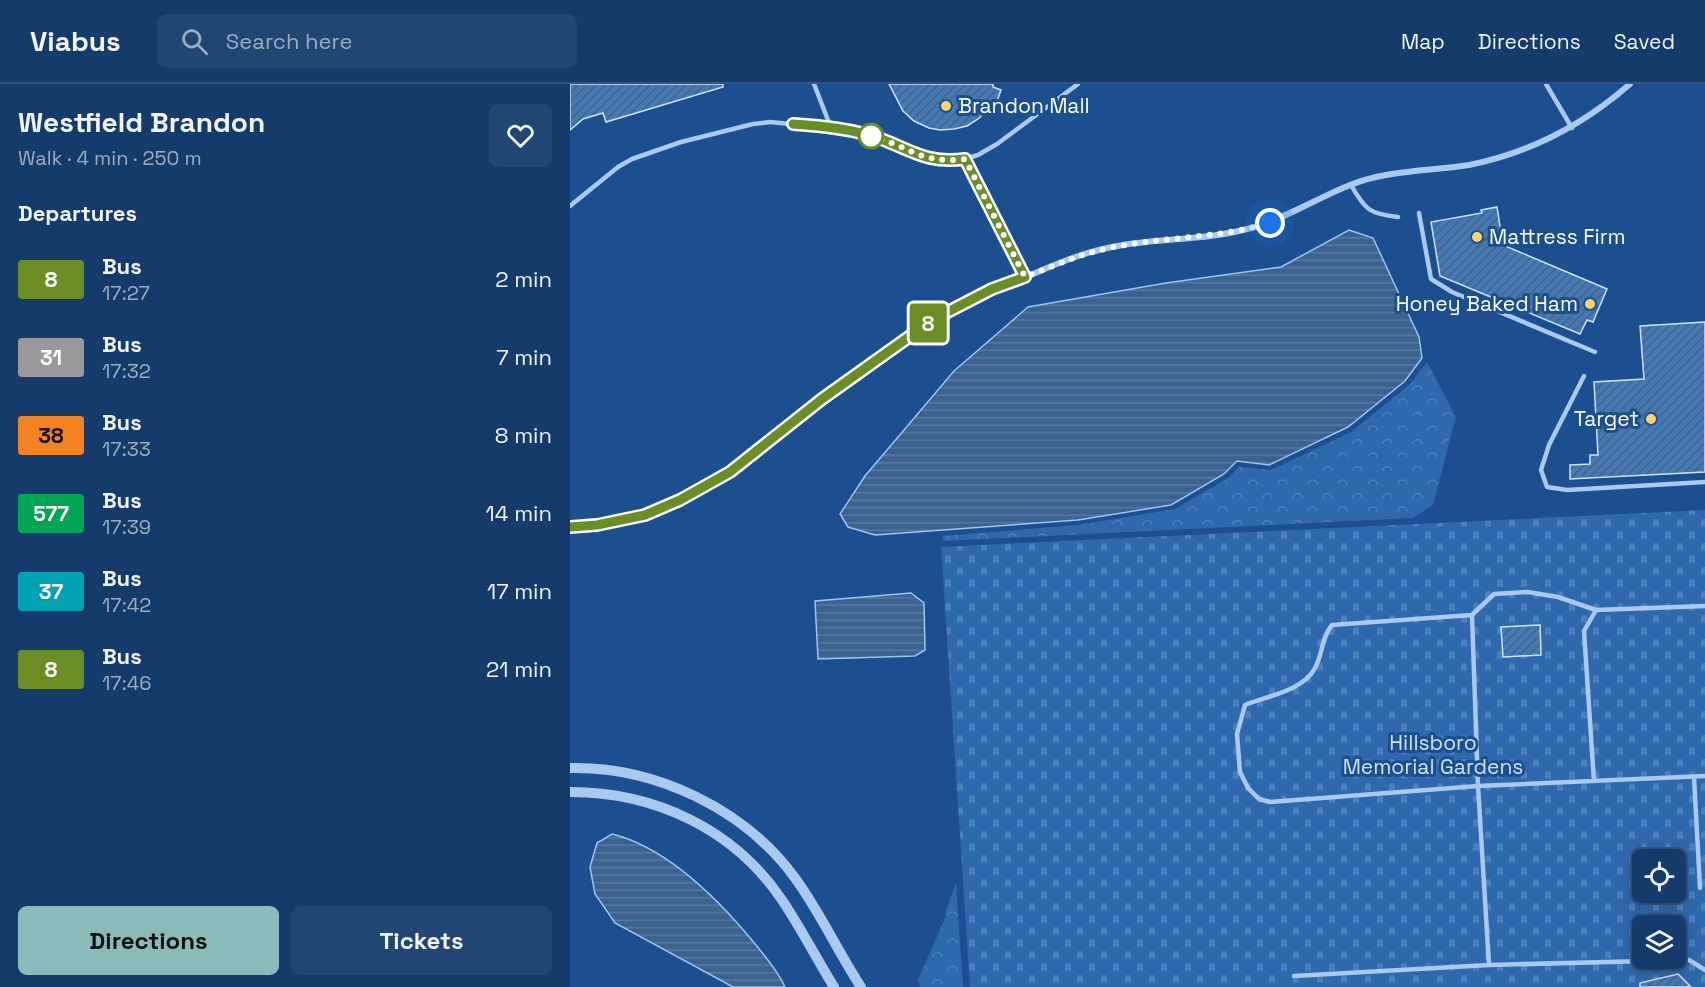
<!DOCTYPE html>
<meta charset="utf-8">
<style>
body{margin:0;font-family:"Space Grotesk",sans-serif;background:#214673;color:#f1f3f6;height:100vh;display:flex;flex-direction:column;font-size:22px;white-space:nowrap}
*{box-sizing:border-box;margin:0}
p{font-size:20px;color:#9dadc1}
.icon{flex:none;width:33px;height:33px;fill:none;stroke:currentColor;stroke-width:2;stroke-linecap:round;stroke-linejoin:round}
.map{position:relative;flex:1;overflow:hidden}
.sheet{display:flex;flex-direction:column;background:#143b6b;width:570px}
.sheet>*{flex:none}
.badge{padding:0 12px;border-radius:4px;font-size:21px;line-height:39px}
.fabs{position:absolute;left:1062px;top:765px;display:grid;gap:12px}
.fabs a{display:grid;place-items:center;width:54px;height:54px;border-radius:9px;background:#143b6b;box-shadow:0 3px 15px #0003,0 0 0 2px #33557e;font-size:30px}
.you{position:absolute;width:30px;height:30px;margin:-15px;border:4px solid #fff;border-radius:50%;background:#1a73e8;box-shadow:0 0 0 9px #1a73e833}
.map>.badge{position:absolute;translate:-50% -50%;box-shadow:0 0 0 3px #fff}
h2{padding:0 18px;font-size:22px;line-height:54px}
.round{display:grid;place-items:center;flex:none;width:63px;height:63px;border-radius:9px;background:#214673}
.head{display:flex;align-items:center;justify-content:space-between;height:102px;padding:0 18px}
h1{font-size:28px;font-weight:600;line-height:45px}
.cta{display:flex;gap:12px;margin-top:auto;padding:12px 18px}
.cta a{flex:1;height:69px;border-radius:9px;background:#8bbbb9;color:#111;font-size:24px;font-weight:600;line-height:69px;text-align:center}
.cta a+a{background:#214673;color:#f1f3f6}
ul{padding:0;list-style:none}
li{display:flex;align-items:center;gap:18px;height:78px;padding:0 18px}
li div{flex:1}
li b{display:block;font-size:22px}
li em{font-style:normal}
li .badge{min-width:66px;font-weight:700;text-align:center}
header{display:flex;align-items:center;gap:36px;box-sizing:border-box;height:84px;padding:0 30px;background:#143b6b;border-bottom:2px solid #33557e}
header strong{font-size:28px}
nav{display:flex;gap:33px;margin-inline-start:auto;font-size:21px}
.search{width:420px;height:54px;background:#214673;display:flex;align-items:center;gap:15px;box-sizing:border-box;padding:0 21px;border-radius:9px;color:#9dadc1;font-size:22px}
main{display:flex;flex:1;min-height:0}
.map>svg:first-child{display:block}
</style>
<header>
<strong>Viabus</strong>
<div class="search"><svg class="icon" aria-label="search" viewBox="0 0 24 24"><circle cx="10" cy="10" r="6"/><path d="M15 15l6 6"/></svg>Search here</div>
<nav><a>Map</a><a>Directions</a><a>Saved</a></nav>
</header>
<main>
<section class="sheet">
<div class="head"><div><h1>Westfield Brandon</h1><p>Walk · 4 min · 250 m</p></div><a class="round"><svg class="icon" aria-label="heart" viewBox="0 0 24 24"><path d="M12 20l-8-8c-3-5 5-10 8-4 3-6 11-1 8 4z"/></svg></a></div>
<h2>Departures</h2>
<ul>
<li><span class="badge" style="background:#6b8e23;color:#fff">8</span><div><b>Bus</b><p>17:27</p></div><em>2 min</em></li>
<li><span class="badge" style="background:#999;color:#fff">31</span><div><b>Bus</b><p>17:32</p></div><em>7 min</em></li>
<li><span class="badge" style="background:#f58220;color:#111">38</span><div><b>Bus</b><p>17:33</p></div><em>8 min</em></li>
<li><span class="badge" style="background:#00a651;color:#fff">577</span><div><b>Bus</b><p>17:39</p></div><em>14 min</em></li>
<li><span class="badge" style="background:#00a3b4;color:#fff">37</span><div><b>Bus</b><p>17:42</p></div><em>17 min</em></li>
<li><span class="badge" style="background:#6b8e23;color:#fff">8</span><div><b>Bus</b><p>17:46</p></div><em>21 min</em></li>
</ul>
<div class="cta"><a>Directions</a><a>Tickets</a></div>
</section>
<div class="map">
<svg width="1135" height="903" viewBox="0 0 1135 903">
<defs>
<pattern id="forest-crowns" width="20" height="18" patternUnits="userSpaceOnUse" patternTransform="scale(1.5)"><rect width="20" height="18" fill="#2e69ad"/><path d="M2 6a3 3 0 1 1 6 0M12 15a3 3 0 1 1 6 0" fill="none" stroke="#4d80b9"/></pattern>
<pattern id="cemetery-stones" width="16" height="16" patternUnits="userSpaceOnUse" patternTransform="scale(1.5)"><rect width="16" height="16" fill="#2e69ad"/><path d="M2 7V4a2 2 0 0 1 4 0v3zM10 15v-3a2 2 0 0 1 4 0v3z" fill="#4d80b9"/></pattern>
<pattern id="water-rules" width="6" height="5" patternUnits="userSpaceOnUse" patternTransform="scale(1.5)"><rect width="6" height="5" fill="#3c6290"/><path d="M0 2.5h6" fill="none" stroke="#597aa1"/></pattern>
<pattern id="building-hatch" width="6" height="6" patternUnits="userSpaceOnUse" patternTransform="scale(1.5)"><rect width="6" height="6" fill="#4478b7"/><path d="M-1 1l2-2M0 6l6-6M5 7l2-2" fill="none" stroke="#486282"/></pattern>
</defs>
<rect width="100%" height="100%" fill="#1b4f8f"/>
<path fill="url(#forest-crowns)" d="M857,278L886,333L863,421L843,434L373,457V452L508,441L605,425L658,394L669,383L701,386L781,348L839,301Z
M386,799L393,903H350L348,896L376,832L375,829Z"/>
<path fill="url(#cemetery-stones)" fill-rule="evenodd" d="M1135,426V903H400L371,463ZM1072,776H1106V808H1072ZM1072,842H1106V874H1072Z"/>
<path fill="url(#water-rules)" stroke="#9cc4f0" stroke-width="1.5" d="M779,146L803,154L849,253L852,274L835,297L778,343L699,381L667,377L654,390L601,421L508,436L305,451L278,443L270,430L295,392L384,287L458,223L596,199L711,183Z
M341,509L354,519L355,566L345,572L248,575L245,517Z
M42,750C99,764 150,817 186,861C197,875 208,887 215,903H163L45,839L25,810L20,783L27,759Z"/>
<path fill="url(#building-hatch)" stroke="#cfe3fa" stroke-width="1.5" d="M0,0H153V3L36,38L33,29L13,35L0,46Z
M319,0H423V3L431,6L427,17L408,35L397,42L384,45L370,46L359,44L344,37L333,27Z
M927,123L933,161L1037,205L1023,238L1017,236L1010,250L870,192L861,138L912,129L911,126Z
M1135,238V388L1000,395V381L1020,380V371H1028L1024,298L1074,295L1070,242Z
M970,541L971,571L933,573L931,543Z
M1108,890L1121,903H1070V899Z"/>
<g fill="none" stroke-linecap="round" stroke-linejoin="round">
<path stroke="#a9c9ee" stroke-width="4.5" d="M244,0L261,44
M976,0L1002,44
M395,75L455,193
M781,101C795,126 800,130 828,133
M0,122L48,83L62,75L111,58L183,40L200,38L261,44L309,54L351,73L384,77L395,75L408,71L427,60L508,0
M849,129L861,195L882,208L1025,268
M1014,292L979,361L971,386L977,403L997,406L1135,398
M902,531L762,541C751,554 753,570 745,584C733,607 697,612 675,621L667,650L670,688L678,704L689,715L700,718L908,702L1135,692
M1124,693L1130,804
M1024,697L1014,547L1026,526
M919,881L908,702L902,531L924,510L958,508L988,513L1026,526L1135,522
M724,892L919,881L1119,876L1135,886"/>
<path stroke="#a9c9ee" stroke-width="6" d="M0,443C25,440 51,439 75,430C132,411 178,374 224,337C253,313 284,292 314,271C349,246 384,219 424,204C437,199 451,195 463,190C493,177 520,166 553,161C595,154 639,156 681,144C725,132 764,102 806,93C836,86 868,86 899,81C960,69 1013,41 1060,0"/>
<path stroke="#a9c9ee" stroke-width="10" d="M0,684C85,682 175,725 225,794C250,828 268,868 291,903
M0,708C85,708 164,745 212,816C231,844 246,874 264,903"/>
</g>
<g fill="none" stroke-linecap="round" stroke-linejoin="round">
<g stroke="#fff" stroke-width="14">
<path id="line" d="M0,443L27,441L75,431L110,416L160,388L252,315L364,235L422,205L455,193L395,75C358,80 343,67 311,55C284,45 252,42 223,40"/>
</g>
<use href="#line" stroke="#6b8e23" stroke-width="9"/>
<path stroke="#fff" stroke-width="6" stroke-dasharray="0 10.8" d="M301,52C339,62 352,81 395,75L455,193C491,179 516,167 555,161C604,153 652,153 700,139"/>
</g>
<g fill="#ffd166" stroke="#1b4f8f" stroke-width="2">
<circle cx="376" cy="22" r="6"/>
<circle cx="907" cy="153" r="6"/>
<circle cx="1020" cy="220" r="6"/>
<circle cx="1081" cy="335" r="6"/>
</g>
<circle fill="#fff" stroke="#6b8e23" stroke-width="3" cx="301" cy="52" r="12"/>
<g text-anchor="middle" stroke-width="6" stroke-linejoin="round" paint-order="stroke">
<g font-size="21" fill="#fff" stroke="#1b4f8f" text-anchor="start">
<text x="388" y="29">Brandon Mall</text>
<text x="919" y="160">Mattress Firm</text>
<text x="1008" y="227" text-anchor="end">Honey Baked Ham</text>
<text x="1069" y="342" text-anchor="end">Target</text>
</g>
<g font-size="21" fill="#cfe3fa" stroke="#1b4f8f">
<text x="863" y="666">Hillsboro<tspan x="863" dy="24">Memorial Gardens</tspan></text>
</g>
</g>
</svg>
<div class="fabs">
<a><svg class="icon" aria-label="locate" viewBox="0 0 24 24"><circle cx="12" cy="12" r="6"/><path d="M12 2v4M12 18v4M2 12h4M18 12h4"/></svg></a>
<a><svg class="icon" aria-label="layers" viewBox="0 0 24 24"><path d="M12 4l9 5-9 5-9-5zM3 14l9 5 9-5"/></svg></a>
</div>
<div class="you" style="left:700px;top:139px"></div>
<b class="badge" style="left:358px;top:239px;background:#6b8e23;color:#fff">8</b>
</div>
</main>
